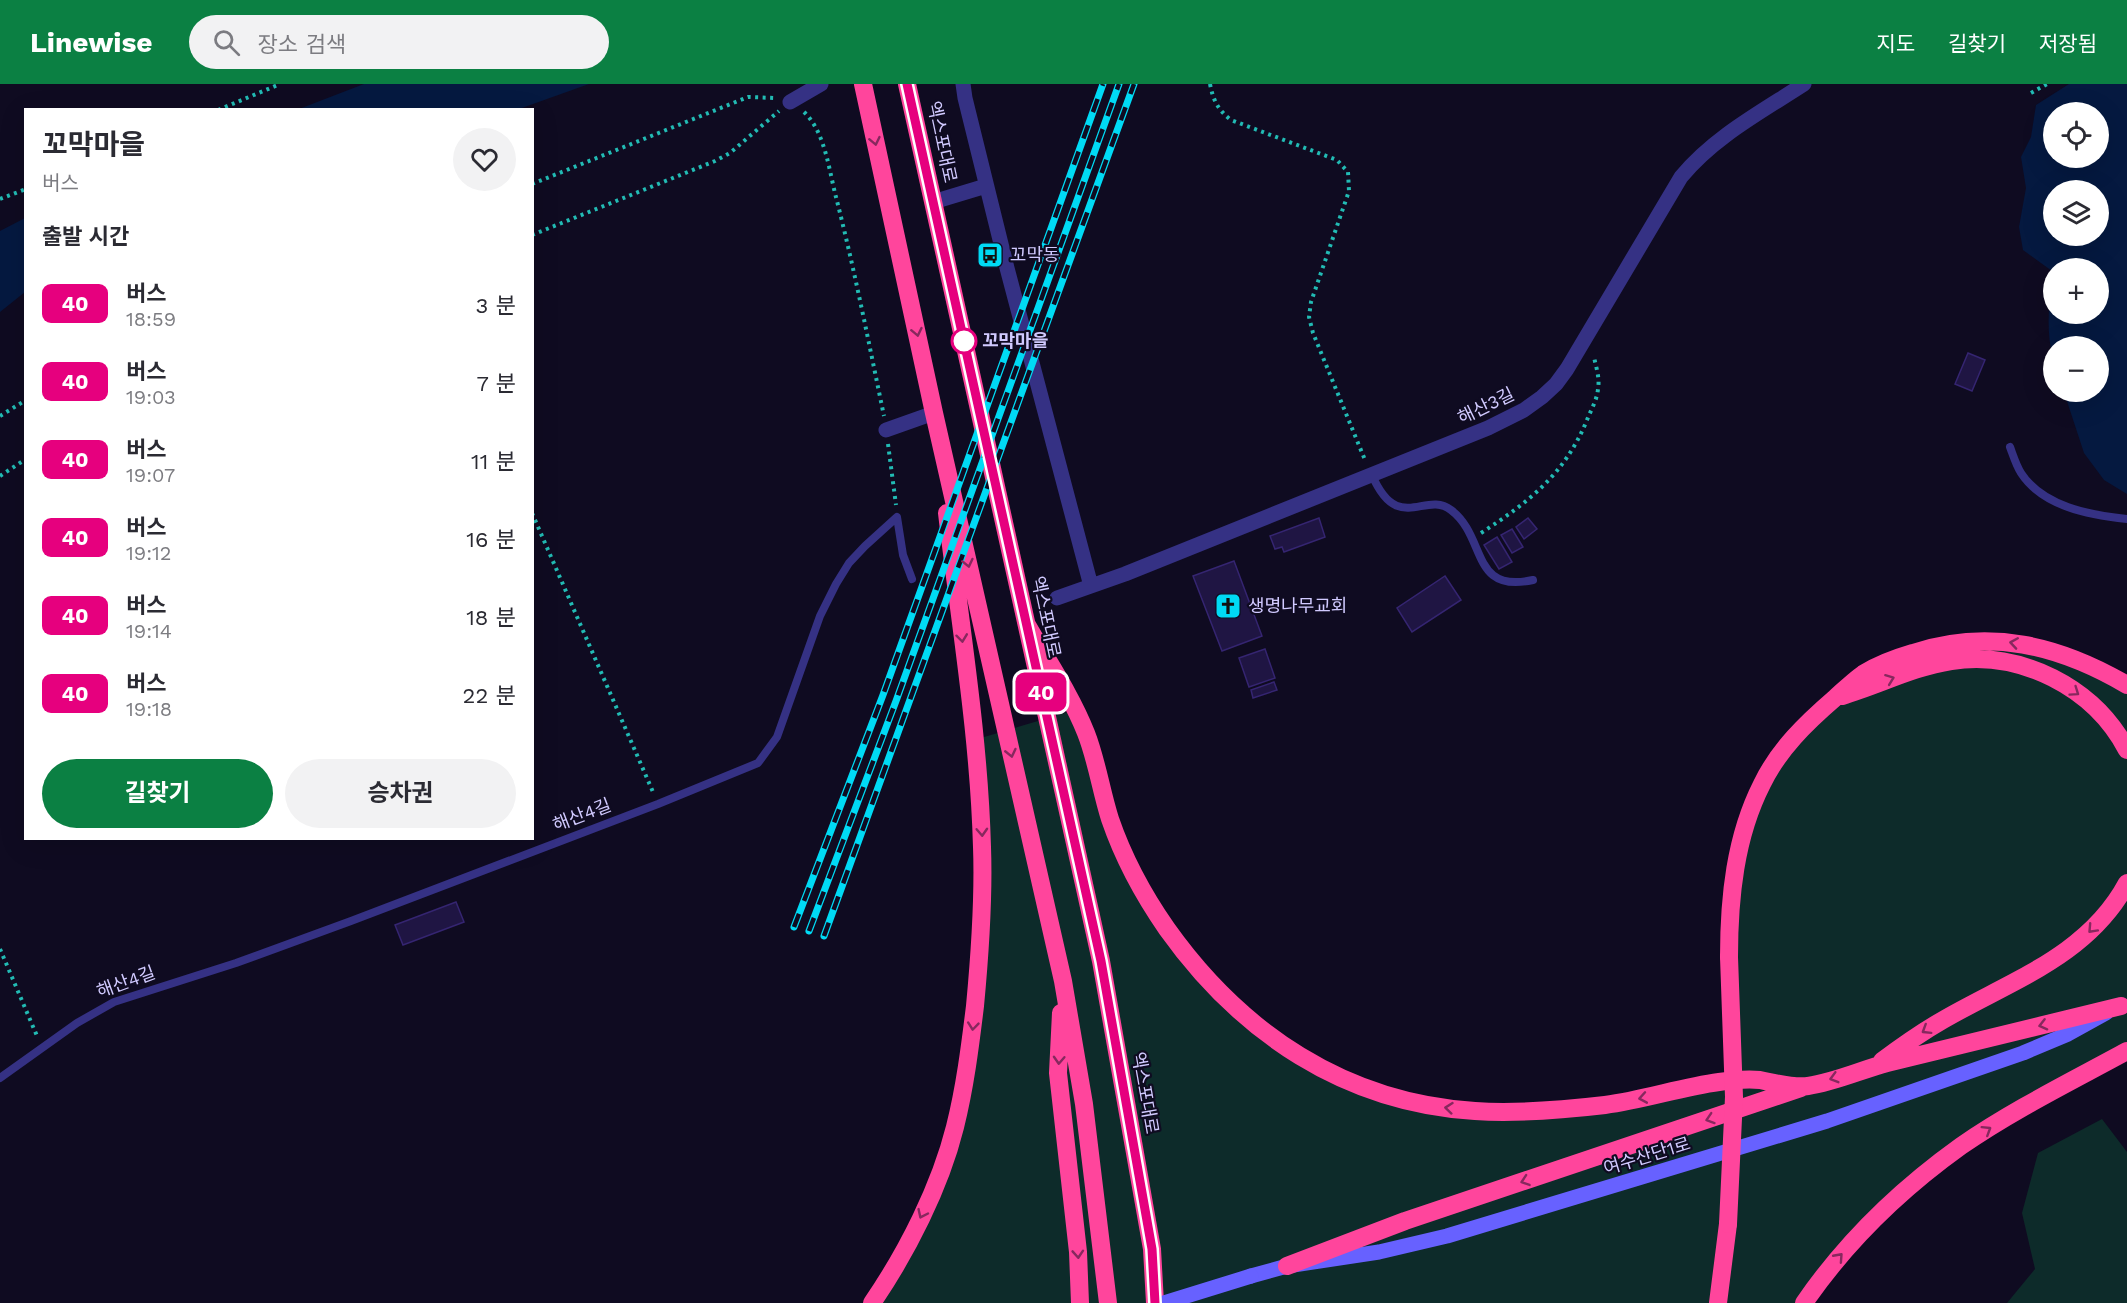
<!DOCTYPE html>
<html lang="ko">
<meta charset="utf-8">
<style>
body{margin:0;font-family:"Work Sans","Noto Sans KR",sans-serif;background:#f2f2f3;color:#2b2b33;height:100vh;display:flex;flex-direction:column;font-size:22px;white-space:nowrap}
*{box-sizing:border-box;margin:0}
p{font-size:20px;color:#7c7c81}
.icon{flex:none;width:33px;height:33px;fill:none;stroke:currentColor;stroke-width:2;stroke-linecap:round;stroke-linejoin:round}
.map{position:relative;flex:1;overflow:hidden}
.drawer{position:absolute;left:24px;top:24px;width:510px;height:732px;display:flex;flex-direction:column;background:#fff;border-radius:0px;box-shadow:0 6px 24px #0002}
.drawer>*{flex:none}
.badge{padding:0 12px;border-radius:9px;font-size:21px;line-height:39px}
.fabs{position:absolute;left:2043px;top:18px;display:grid;gap:12px}
.fabs a{display:grid;place-items:center;width:66px;height:66px;border-radius:50%;background:#fff;box-shadow:0 6px 24px #0002;font-size:30px}
.map>.badge{position:absolute;translate:-50% -50%;box-shadow:0 0 0 3px #fff}
h2{padding:0 18px;font-size:22px;line-height:54px}
.round{display:grid;place-items:center;flex:none;width:63px;height:63px;border-radius:32px;background:#f2f2f3}
.overview{display:flex;align-items:center;justify-content:space-between;height:102px;padding:0 18px}
h1{font-size:28px;font-weight:700;line-height:45px}
.primary-button{display:flex;gap:12px;margin-top:auto;padding:12px 18px}
.primary-button a{flex:1;height:69px;border-radius:36px;background:#0b8043;color:#fff;font-size:24px;font-weight:700;line-height:69px;text-align:center}
.primary-button a+a{background:#f2f2f3;color:#2b2b33}
ul{padding:0;list-style:none}
li{display:flex;align-items:center;gap:18px;height:78px;padding:0 18px}
li div{flex:1}
li b{display:block;font-size:22px}
li em{font-style:normal}
li .badge{min-width:66px;font-weight:700;text-align:center}
header{display:flex;align-items:center;gap:36px;box-sizing:border-box;height:84px;padding:0 30px;background:#0b8043;color:#fff}
header strong{font-size:28px}
nav{display:flex;gap:33px;margin-inline-start:auto;font-size:21px}
.search{width:420px;height:54px;background:#f2f2f3;display:flex;align-items:center;gap:15px;box-sizing:border-box;padding:0 21px;border-radius:33px;color:#7c7c81;font-size:22px}
.map>svg:first-child{display:block}
</style>
<header>
<strong>Linewise</strong>
<div class="search"><svg class="icon" aria-label="search" viewBox="0 0 24 24"><circle cx="10" cy="10" r="6"/><path d="M15 15l6 6"/></svg>장소 검색</div>
<nav><a>지도</a><a>길찾기</a><a>저장됨</a></nav>
</header>
<div class="map">
<svg width="2127" height="1219" viewBox="0 0 2127 1219">
<rect width="100%" height="100%" fill="#0f0b21"/>
<path fill="#0d2b2a" d="M1996,556L2127,601V967L1926,1089L1804,1219H872L938,1093L977,896L974,656L1075,626L1148,815L1243,931L1366,1004L1521,1028L1731,996L1729,873L1753,720L1819,627Z
M2102,1035L2127,1068V1219H2007L2035,1185L2022,1129L2038,1069Z"/>
<path fill="#051940" fill-rule="evenodd" d="M364,0H589L519,25H299Z
M2069,0H2127V410L2104,396L2084,369L2064,308H2098V262H2054L2053,273C2045,246 2050,214 2052,187L2023,166L2019,143L2026,104L2021,73L2031,53L2036,21ZM2054,28H2098V74H2054ZM2054,106H2098V152H2054ZM2098,184V230H2054V184Z
M25,134V208L0,228V147Z"/>
<path fill="#1f1543" stroke="#352571" stroke-width="1.5" d="M1968,269L1985,276L1972,307L1955,300Z
M1319,434L1325,453L1284,468L1282,463L1275,465L1270,452Z
M1528,434L1537,445L1524,455L1516,443Z
M1512,445L1523,463L1512,469L1501,451Z
M1497,453L1512,478L1499,485L1484,461Z
M1234,477L1262,552L1222,567L1193,492Z
M1445,492L1461,516L1412,548L1397,524Z
M1265,565L1275,594L1249,603L1239,574Z
M1274,598L1277,606L1253,614L1251,606Z
M456,818L464,838L403,861L395,841Z"/>
<g fill="none" stroke-linecap="round" stroke-linejoin="round">
<path stroke="#22bbb4" stroke-width="4" stroke-dasharray="3 4.5" stroke-linecap="butt" d="M1210,0C1213,16 1218,26 1231,36L1337,76L1348,88L1349,107L1311,218L1309,233L1313,249L1365,376
M2031,9L2047,0
M218,26L280,0
M804,28C826,49 829,88 837,117C855,188 869,260 884,332
M532,100L748,13L776,14
M0,115L26,105
M532,151L715,77L730,69L779,27
M0,332L26,316
M888,360L896,421
M0,392L26,375
M532,429L653,708
M1481,449C1529,418 1565,390 1587,336C1591,326 1597,316 1598,305C1600,294 1596,283 1594,273
M0,865L37,952"/>
<path stroke="#353184" stroke-width="8" d="M2010,363C2013,371 2016,381 2021,389C2043,423 2090,431 2127,435
M1372,391C1398,451 1425,406 1451,426C1487,453 1470,510 1533,496
M0,994L77,939L114,918L236,879L351,837L658,720L758,679L777,653L820,532L836,500L849,479L865,462L897,433L903,471L912,495"/>
<path stroke="#353184" stroke-width="15" d="M963,0L965,14L1007,184L1091,502
M790,18L821,0
M933,118L986,102
M886,346L934,329
M1057,514L1125,490L1488,344L1524,326L1542,313L1556,300L1567,285L1681,93C1714,53 1761,28 1804,0"/>
<path stroke="#6761ff" stroke-width="15" d="M1251,1192L1287,1182L1379,1168L1447,1152L1827,1037L2023,969L2068,950L2106,929"/>
<path stroke="#ff459c" stroke-width="18" d="M863,0L934,329L1063,897L1084,1020L1108,1219
M907,0L1101,877L1152,1165L1155,1219
M1027,541C1047,576 1071,611 1086,649C1097,677 1101,707 1110,735C1123,773 1144,812 1167,845C1241,949 1345,1019 1475,1027C1518,1030 1562,1026 1605,1021C1644,1016 1681,1003 1719,998C1733,996 1747,995 1760,996C1775,999 1793,1004 1808,1002C1835,998 1861,986 1887,979C1965,960 2043,941 2121,922
M1842,612C1879,601 1913,583 1951,577C2020,566 2094,603 2127,666
M1729,873C1729,814 1735,753 1762,700C1779,665 1806,639 1835,614C1844,606 1853,597 1863,590C1879,580 1896,574 1913,569C1989,544 2059,561 2127,601
M1061,929L1058,989L1078,1168L1080,1219
M1882,977C1902,962 1922,948 1943,936C2010,897 2088,872 2127,799
M1287,1182L1405,1137L1801,1004
M872,1219C907,1168 940,1103 955,1043C965,1003 970,963 975,922C980,869 984,817 982,763C979,652 960,540 947,429
M1718,1219L1728,1140
M1804,1219C1846,1158 1901,1105 1961,1062C2013,1026 2072,997 2127,967"/>
<g stroke="#00daf5" stroke-width="7">
<path id="rail" d="M794,843L883,611L1103,0
M809,847L896,617L1119,0
M824,852L1134,0"/>
</g>
<use href="#rail" stroke="#0f0b21" stroke-width="4.5" stroke-dasharray="14" stroke-linecap="butt"/>
<path stroke="#6761ff" stroke-width="15" d="M1164,1219L1251,1192"/>
<path stroke="#ff459c" stroke-width="18" d="M1728,1140L1734,1013L1729,873"/>
</g>
<defs><path id="oneway-chevron" d="M-2-3.5L2.5 0L-2 3.5" fill="none" stroke-width="1.6" stroke-linecap="round" stroke-linejoin="round" transform="scale(1.5)"/></defs>
<g stroke="#87285e">
<use href="#oneway-chevron" transform="translate(875 57) rotate(78)"/>
<use href="#oneway-chevron" transform="translate(917 248) rotate(78)"/>
<use href="#oneway-chevron" transform="translate(968 479) rotate(77)"/>
<use href="#oneway-chevron" transform="translate(962 554) rotate(83)"/>
<use href="#oneway-chevron" transform="translate(2014 559) rotate(-171)"/>
<use href="#oneway-chevron" transform="translate(1890 595) rotate(-21)"/>
<use href="#oneway-chevron" transform="translate(2075 608) rotate(35)"/>
<use href="#oneway-chevron" transform="translate(1011 669) rotate(77)"/>
<use href="#oneway-chevron" transform="translate(982 748) rotate(87)"/>
<use href="#oneway-chevron" transform="translate(2092 845) rotate(133)"/>
<use href="#oneway-chevron" transform="translate(2043 941) rotate(166)"/>
<use href="#oneway-chevron" transform="translate(973 942) rotate(96)"/>
<use href="#oneway-chevron" transform="translate(1926 946) rotate(148)"/>
<use href="#oneway-chevron" transform="translate(1059 976) rotate(93)"/>
<use href="#oneway-chevron" transform="translate(1834 994) rotate(164)"/>
<use href="#oneway-chevron" transform="translate(1643 1014) rotate(170)"/>
<use href="#oneway-chevron" transform="translate(1449 1024) rotate(-174)"/>
<use href="#oneway-chevron" transform="translate(1710 1035) rotate(162)"/>
<use href="#oneway-chevron" transform="translate(1987 1046) rotate(-32)"/>
<use href="#oneway-chevron" transform="translate(1525 1097) rotate(161)"/>
<use href="#oneway-chevron" transform="translate(922 1130) rotate(115)"/>
<use href="#oneway-chevron" transform="translate(1078 1170) rotate(86)"/>
<use href="#oneway-chevron" transform="translate(1839 1173) rotate(-48)"/>
</g>
<g fill="none" stroke-linecap="round" stroke-linejoin="round">
<g stroke="#fff" stroke-width="14">
<path id="line" d="M907,0L1101,877L1152,1165L1155,1219"/>
</g>
<use href="#line" stroke="#e6007e" stroke-width="9"/>
</g>
<defs>
<g id="bus-square" transform="scale(1.35)"><rect x="-9" y="-9" width="18" height="18" rx="4" fill="#00daf5" stroke="#0f0b21"/><path d="M-5-6H5V4H4V6H2V4H-2V6H-4V4H-5ZM-3.5-4V0h7V-4ZM-3.5 1.2v1.5H-2V1.2ZM2 1.2v1.5H3.5V1.2Z" fill="#111"/></g>
<g id="church-square" transform="scale(1.35)"><rect x="-9" y="-9" width="18" height="18" rx="4" fill="#00daf5" stroke="#0f0b21"/><path d="M-1.2-6h2.4v3.5h3.3v2.4h-3.3V6h-2.4V-.1h-3.3v-2.4h3.3Z" fill="#111"/></g>
</defs>
<g fill-rule="evenodd">
<use href="#bus-square" x="990" y="171"/>
<use href="#church-square" x="1228" y="522"/>
</g>
<circle fill="#fff" stroke="#e6007e" stroke-width="3" cx="964" cy="257" r="12"/>
<g text-anchor="middle" stroke-width="4.5" stroke-linejoin="round" paint-order="stroke">
<g font-size="18" fill="#d1caff" stroke="#0f0b21">
<text transform="translate(942 58) rotate(78)" y="6">엑스포대로</text>
<text transform="translate(1486 322) rotate(-26)" y="6">해산3길</text>
<text transform="translate(1046 533) rotate(78)" y="6">엑스포대로</text>
<text transform="translate(582 731) rotate(-21)" y="6">해산4길</text>
<text transform="translate(126 898) rotate(-20)" y="6">해산4길</text>
<text transform="translate(1145 1009) rotate(80)" y="6">엑스포대로</text>
<text transform="translate(1647 1072) rotate(-17)" y="6">여수산단1로</text>
</g>
<g font-size="18" fill="#d1caff" stroke="#0f0b21" text-anchor="start">
<text x="1010" y="177">꼬막동</text>
<text x="1248" y="528">생명나무교회</text>
</g>
<g font-size="18" font-weight="bold" fill="#d1caff" stroke="#0f0b21" text-anchor="start">
<text x="982" y="263">꼬막마을</text>
</g>
</g>
</svg>
<div class="fabs">
<a><svg class="icon" aria-label="locate" viewBox="0 0 24 24"><circle cx="12" cy="12" r="6"/><path d="M12 2v4M12 18v4M2 12h4M18 12h4"/></svg></a>
<a><svg class="icon" aria-label="layers" viewBox="0 0 24 24"><path d="M12 4l9 5-9 5-9-5zM3 14l9 5 9-5"/></svg></a>
<a>+</a>
<a>−</a>
</div>
<b class="badge" style="left:1041px;top:608px;background:#e6007e;color:#fff">40</b>
<section class="drawer">
<div class="overview"><div><h1>꼬막마을</h1><p>버스</p></div><a class="round"><svg class="icon" aria-label="heart" viewBox="0 0 24 24"><path d="M12 20l-8-8c-3-5 5-10 8-4 3-6 11-1 8 4z"/></svg></a></div>
<h2>출발 시간</h2>
<ul>
<li><span class="badge" style="background:#e6007e;color:#fff">40</span><div><b>버스</b><p>18:59</p></div><em>3 분</em></li>
<li><span class="badge" style="background:#e6007e;color:#fff">40</span><div><b>버스</b><p>19:03</p></div><em>7 분</em></li>
<li><span class="badge" style="background:#e6007e;color:#fff">40</span><div><b>버스</b><p>19:07</p></div><em>11 분</em></li>
<li><span class="badge" style="background:#e6007e;color:#fff">40</span><div><b>버스</b><p>19:12</p></div><em>16 분</em></li>
<li><span class="badge" style="background:#e6007e;color:#fff">40</span><div><b>버스</b><p>19:14</p></div><em>18 분</em></li>
<li><span class="badge" style="background:#e6007e;color:#fff">40</span><div><b>버스</b><p>19:18</p></div><em>22 분</em></li>
</ul>
<div class="primary-button"><a>길찾기</a><a>승차권</a></div>
</section>
</div>
